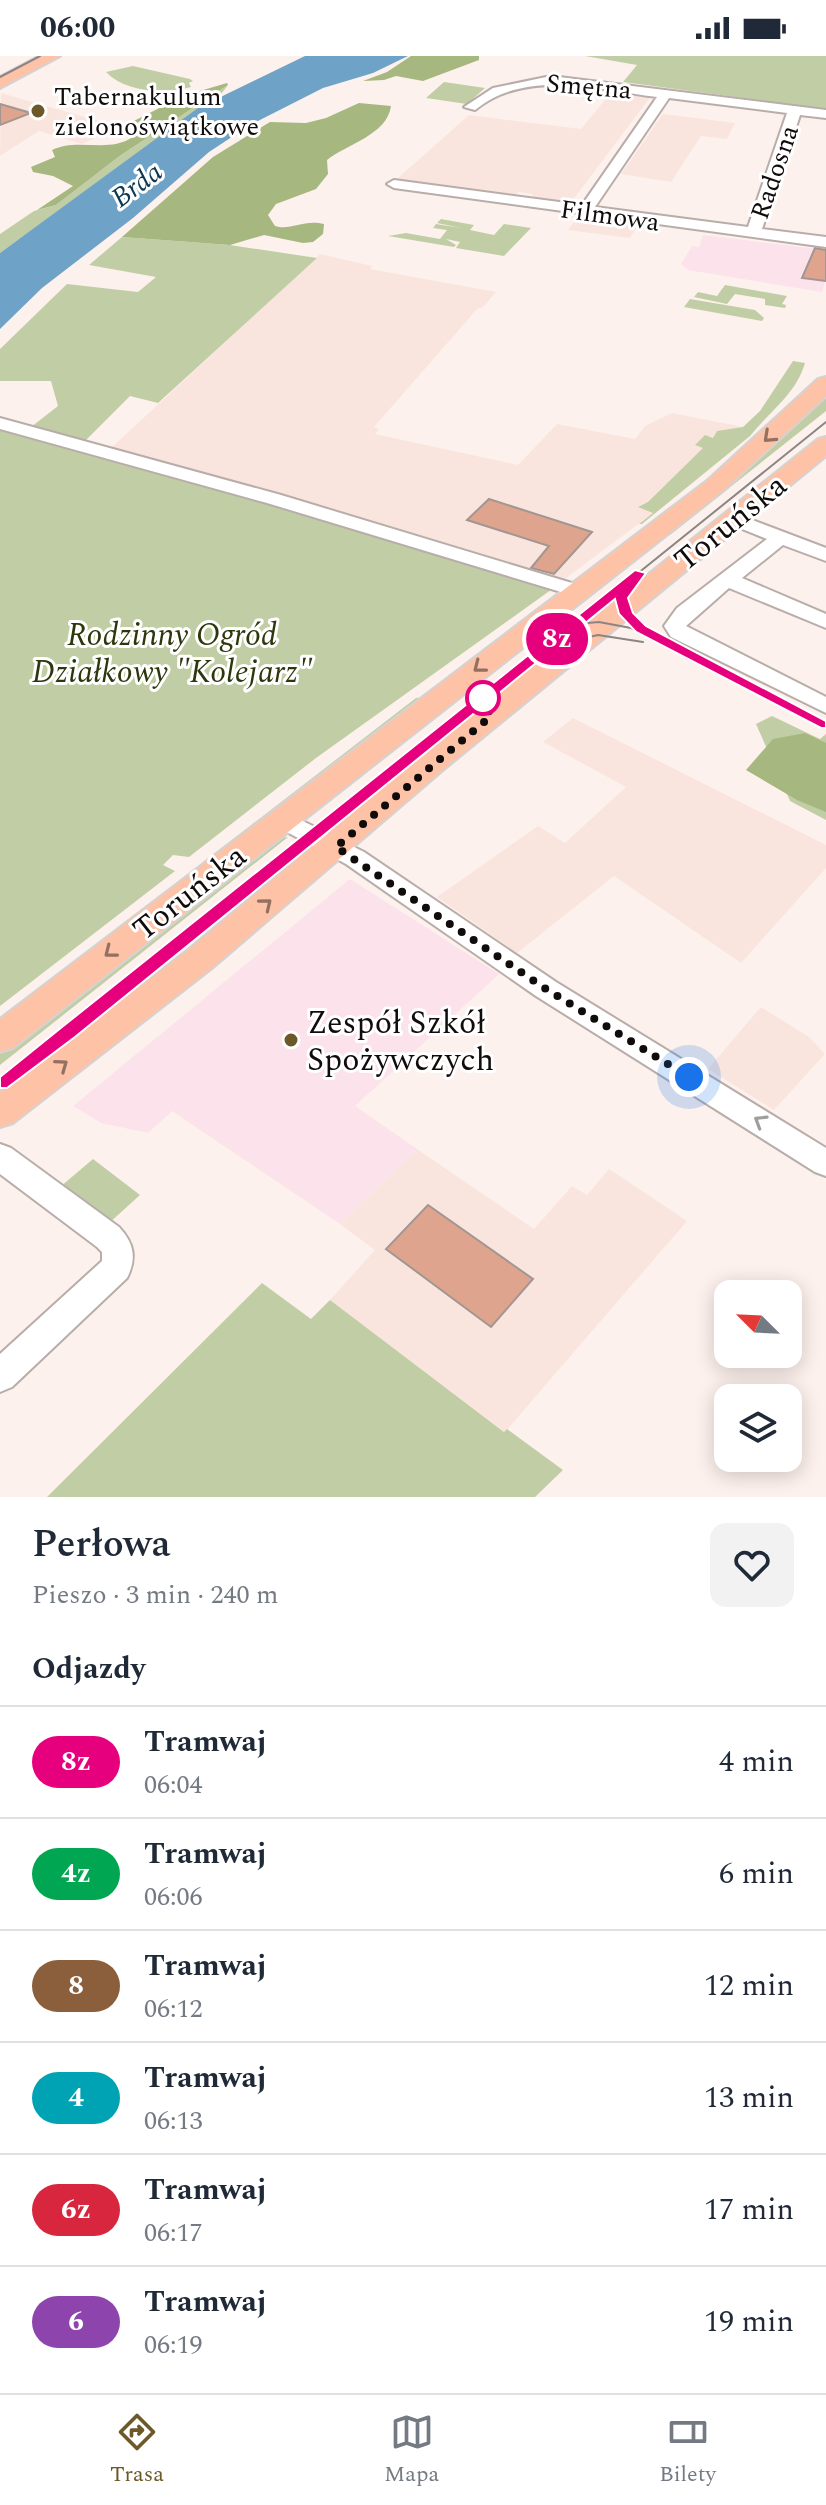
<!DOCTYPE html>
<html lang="pl">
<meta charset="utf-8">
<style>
body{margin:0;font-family:Spectral,serif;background:#f2f2f3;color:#1f2937;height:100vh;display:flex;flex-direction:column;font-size:30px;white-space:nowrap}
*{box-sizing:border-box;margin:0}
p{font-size:26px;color:#747a83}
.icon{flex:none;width:44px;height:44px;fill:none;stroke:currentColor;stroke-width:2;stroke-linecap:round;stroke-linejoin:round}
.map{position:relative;height:1441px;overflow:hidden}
.sheet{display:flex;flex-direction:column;background:#fff;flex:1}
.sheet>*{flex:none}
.badge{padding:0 16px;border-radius:26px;font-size:28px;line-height:52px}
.needle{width:52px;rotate:294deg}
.fabs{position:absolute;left:714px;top:1224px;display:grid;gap:16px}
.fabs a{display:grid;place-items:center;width:88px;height:88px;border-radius:16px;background:#fff;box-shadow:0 4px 20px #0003;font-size:40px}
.you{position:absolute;width:40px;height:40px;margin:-20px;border:6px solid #fff;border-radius:50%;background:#1a73e8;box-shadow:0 0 0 12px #1a73e833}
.map>.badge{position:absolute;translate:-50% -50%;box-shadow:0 0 0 4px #fff}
h2{padding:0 32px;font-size:30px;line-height:72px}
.round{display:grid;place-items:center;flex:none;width:84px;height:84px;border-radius:16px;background:#f2f2f3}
.head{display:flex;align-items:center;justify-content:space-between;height:136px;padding:0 32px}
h1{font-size:38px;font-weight:600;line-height:60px}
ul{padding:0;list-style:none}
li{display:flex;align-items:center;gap:24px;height:112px;padding:0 32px;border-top:2px solid #e0e1e3}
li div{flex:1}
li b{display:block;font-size:30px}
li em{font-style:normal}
li .badge{min-width:88px;font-weight:700;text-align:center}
.status{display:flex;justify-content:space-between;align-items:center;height:56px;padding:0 40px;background:#fff;direction:ltr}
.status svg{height:22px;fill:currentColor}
.tabs{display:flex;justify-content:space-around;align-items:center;height:112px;border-top:2px solid #e0e1e3;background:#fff;font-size:22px;color:#747a83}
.tabs a{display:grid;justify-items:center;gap:4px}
.tabs .current{color:#6c5927}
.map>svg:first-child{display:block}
</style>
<div class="status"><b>06:00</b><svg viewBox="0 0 49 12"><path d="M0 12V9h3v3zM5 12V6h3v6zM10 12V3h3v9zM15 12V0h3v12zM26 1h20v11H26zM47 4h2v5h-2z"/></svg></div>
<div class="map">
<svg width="826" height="1441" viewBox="0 0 826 1441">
<rect width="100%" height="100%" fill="#fdf1ed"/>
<path fill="#f9e5dd" d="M613,34L652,39L569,149L535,145L532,138L519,136L511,141L397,123L469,59L581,73Z
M1,37L102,66L118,72L82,88L39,75L0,100Z
M663,58L735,67L727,83L701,80L671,126L621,118Z
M579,159L639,167L630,182L568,174Z
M320,198L372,210L370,213L496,236L482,252H478L374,371L379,373L375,378L518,409L557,368L635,383L645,370L672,357L743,371L649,460L562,525L110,393Z
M573,662L826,789V812L741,907L614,820L517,897L437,841L538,770L565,787L626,731L543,686Z
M761,951L809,981L825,998L774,1054L708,1013Z
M417,1093L534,1173L572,1130L587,1139L609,1113L687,1165L505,1376L330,1244L375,1194L340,1168Z"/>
<path fill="#fce2eb" d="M703,179L826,194V223L822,236L688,214L681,208L692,190L699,191Z
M350,823L499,918L355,1050L417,1093L340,1168L172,1055L148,1077L101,1067L73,1050Z"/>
<path fill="#c1cea5" d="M585,0H826V53L623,26L637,9Z
M133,10L190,23L193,25L189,27L191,31C165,38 126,37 106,16Z
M444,26L485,32L467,48L426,42Z
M228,29L221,38L0,197V178L34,155L56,149L121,99Z
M441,163L474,169L470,174L494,179L504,168L531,172L504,200L456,192L460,186L446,183L456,189L454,191L388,180L406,177L440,183L447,174L433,172L436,168L461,172L437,167Z
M122,181L230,189L317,202L158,347L130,340L85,385L31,371L58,350L51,325H0V293L67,228L138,236L156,221L89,209Z
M725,229L787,240L782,248L786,249L785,252L765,249V243L735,238L727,248L694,241L698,236L717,240Z
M690,243L755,254L764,262L762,265L684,251Z
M793,305L805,307C796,338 770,355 750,380L642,468H639L653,457L638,451L648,446L703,392L695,389L705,379L713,382L717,375L743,371L760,355Z
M826,335V355L670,479L664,476Z
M0,369L555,531L316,702L189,801L173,799L163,809L175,815L0,950Z
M428,641L213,806L202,807L416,642Z
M772,660L820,683L826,678V764L790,745L756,668Z
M288,781L0,1009V994L277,782Z
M303,792L298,802L0,1041V1032L61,987Z
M93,1103L140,1139L108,1168L60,1131Z
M262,1227L311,1263L330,1244L504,1376L507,1373L563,1414L535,1441H47Z"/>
<path fill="#a6b77f" d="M411,0H479V4L423,25L396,20L384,24L363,25L387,16Z
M227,27L228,29L121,99L56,149L37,154L73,130L53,120L33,116L31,111L55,101L52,94C78,81 107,98 133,81V73L128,68L183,40Z
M359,47L391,50C387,79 347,88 327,104L328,118L316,133L276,148L268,159L275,170C291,175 303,163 324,168L323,178L313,186L303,187L264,179L230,189L122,181L213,101L270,66L306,67L326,62Z
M805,677L826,687V756L797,744L746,714L773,683Z"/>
<path fill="#6ea2c7" d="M305,0H408L373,17L323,32L250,69L209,96L133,162L42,232L0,273V197L198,52Z"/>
<path fill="#dfa48d" stroke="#a19692" stroke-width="2" d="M0,48L31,57L0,69Z
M815,192L826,194V225L802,222Z
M489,443L592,476L554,518L531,512L549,490L467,464Z
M428,1149L533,1223L491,1271L386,1193Z"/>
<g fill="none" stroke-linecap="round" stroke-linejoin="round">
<g stroke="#b8ada9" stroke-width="4">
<path id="minor" d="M551,20L826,54V62L800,59L762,173L826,181V191L394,132L387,128L394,124L582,149L657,41C598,34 526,12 475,54L464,51L493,32ZM669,42L787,57L748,171L595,151Z
M0,362L281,439L585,531L588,535L578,541L571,539L267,447L0,373Z
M734,457L826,492V505L783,489L742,522L826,558V572L729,532L686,570L826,641V657L671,581L664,570L677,552L767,483L727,467L724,463Z
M283,755L364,796L556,926L826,1092V1120L815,1116L536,940L346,808L274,769L271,763L274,757Z
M0,1088L11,1092L119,1171C134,1187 137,1202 127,1222L12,1331L0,1336V1298L102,1205V1196L97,1191L0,1118Z"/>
</g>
<g stroke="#d4d3d3" stroke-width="4">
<path id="major" d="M40,0H60L0,32V21Z
M826,321V340L724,434L13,992L0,996V963L708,424L818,323Z
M826,381V400L444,713L212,912L13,1067L0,1071V1036L188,894L422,699L818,383Z"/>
</g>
<use href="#minor" fill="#fff" fill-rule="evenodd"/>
<use href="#major" fill="#fec2a7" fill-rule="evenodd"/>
<path stroke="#8d8583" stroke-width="2" d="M0,21L40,0
M629,527C617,547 627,559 642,573
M576,568L599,566L631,572L826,668
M557,588L598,579L643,586
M131,925L826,366"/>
<path stroke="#8d8583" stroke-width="3" d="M0,1027L134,923"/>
</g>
<defs><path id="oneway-chevron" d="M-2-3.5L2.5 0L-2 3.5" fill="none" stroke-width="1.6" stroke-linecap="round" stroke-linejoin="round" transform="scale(2)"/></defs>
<g stroke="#937061">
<use href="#oneway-chevron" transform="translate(769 381) rotate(137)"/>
<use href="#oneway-chevron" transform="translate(479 611) rotate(142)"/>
<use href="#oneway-chevron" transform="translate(266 848) rotate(-39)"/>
<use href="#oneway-chevron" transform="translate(110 896) rotate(142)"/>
<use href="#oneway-chevron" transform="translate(62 1009) rotate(-36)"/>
</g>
<use stroke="#9f9e9d" href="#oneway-chevron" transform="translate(760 1065) rotate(-148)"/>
<path fill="#e6007e" stroke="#fff" stroke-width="2" d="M635,514L646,517L628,542L633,557L646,570L826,665V672H821L636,576L619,558L615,543L75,981L7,1032H0V1021L62,971Z"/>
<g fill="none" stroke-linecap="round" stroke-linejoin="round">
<path stroke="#100c0b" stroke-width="8" stroke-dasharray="0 14.4" d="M483,642L491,660L336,791L546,933L689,1021"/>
</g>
<g fill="#6c5927" stroke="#fff" stroke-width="3">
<circle cx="38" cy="55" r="8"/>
<circle cx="291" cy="984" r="8"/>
</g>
<circle fill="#fff" stroke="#e6007e" stroke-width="4" cx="483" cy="642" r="16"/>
<g text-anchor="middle" stroke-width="6" stroke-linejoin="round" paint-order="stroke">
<g font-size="26" fill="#100c0b" stroke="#fff">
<text transform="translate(589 30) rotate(5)" y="9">Smętna</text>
<text transform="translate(774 116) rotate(-71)" y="9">Radosna</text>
<text transform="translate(610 159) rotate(8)" y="9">Filmowa</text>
</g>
<g font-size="26" fill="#100c0b" stroke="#fff" text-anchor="start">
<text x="54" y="49">Tabernakulum<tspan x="54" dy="30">zielonoświątkowe</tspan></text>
</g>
<g font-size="28" font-style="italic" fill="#0e3852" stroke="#fff">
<text transform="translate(136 128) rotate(-37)" y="10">Brda</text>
</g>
<g font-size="32" fill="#100c0b" stroke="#fff">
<text transform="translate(730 466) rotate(-39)" y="11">Toruńska</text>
<text transform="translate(189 836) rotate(-38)" y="11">Toruńska</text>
</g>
<g font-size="32" font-style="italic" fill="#2d370c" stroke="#fff">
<text x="172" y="589">Rodzinny Ogród<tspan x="172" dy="37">Działkowy "Kolejarz"</tspan></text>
</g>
<g font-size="32" fill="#100c0b" stroke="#fff" text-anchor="start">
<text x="307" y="977">Zespół Szkół<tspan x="307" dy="37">Spożywczych</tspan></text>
</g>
</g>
</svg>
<div class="fabs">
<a><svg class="needle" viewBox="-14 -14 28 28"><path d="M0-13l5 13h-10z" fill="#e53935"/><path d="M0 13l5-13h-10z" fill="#747a83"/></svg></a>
<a><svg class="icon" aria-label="layers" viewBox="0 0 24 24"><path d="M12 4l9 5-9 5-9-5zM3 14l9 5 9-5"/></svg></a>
</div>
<div class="you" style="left:689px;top:1021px"></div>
<b class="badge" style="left:557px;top:583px;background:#e6007e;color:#fff">8z</b>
</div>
<section class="sheet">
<div class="head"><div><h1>Perłowa</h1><p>Pieszo · 3 min · 240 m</p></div><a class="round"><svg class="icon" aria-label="heart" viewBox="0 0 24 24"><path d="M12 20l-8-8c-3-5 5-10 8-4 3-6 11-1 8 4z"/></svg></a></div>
<h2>Odjazdy</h2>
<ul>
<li><span class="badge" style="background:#e6007e;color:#fff">8z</span><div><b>Tramwaj</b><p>06:04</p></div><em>4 min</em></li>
<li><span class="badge" style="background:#00a651;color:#fff">4z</span><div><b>Tramwaj</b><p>06:06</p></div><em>6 min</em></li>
<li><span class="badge" style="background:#8b5e3c;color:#fff">8</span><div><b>Tramwaj</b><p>06:12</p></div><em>12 min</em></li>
<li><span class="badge" style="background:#00a3b4;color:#fff">4</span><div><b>Tramwaj</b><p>06:13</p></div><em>13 min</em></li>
<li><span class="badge" style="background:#d7263d;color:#fff">6z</span><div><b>Tramwaj</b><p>06:17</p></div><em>17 min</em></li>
<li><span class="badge" style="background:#8e44ad;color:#fff">6</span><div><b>Tramwaj</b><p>06:19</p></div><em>19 min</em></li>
</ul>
</section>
<nav class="tabs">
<a class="current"><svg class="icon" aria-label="directions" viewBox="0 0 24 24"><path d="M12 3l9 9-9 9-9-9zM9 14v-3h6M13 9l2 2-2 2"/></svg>Trasa</a>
<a><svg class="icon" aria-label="map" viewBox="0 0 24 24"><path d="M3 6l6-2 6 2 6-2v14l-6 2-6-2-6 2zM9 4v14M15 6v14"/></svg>Mapa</a>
<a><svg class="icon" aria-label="tickets" viewBox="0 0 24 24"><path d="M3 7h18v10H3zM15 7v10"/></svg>Bilety</a>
</nav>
